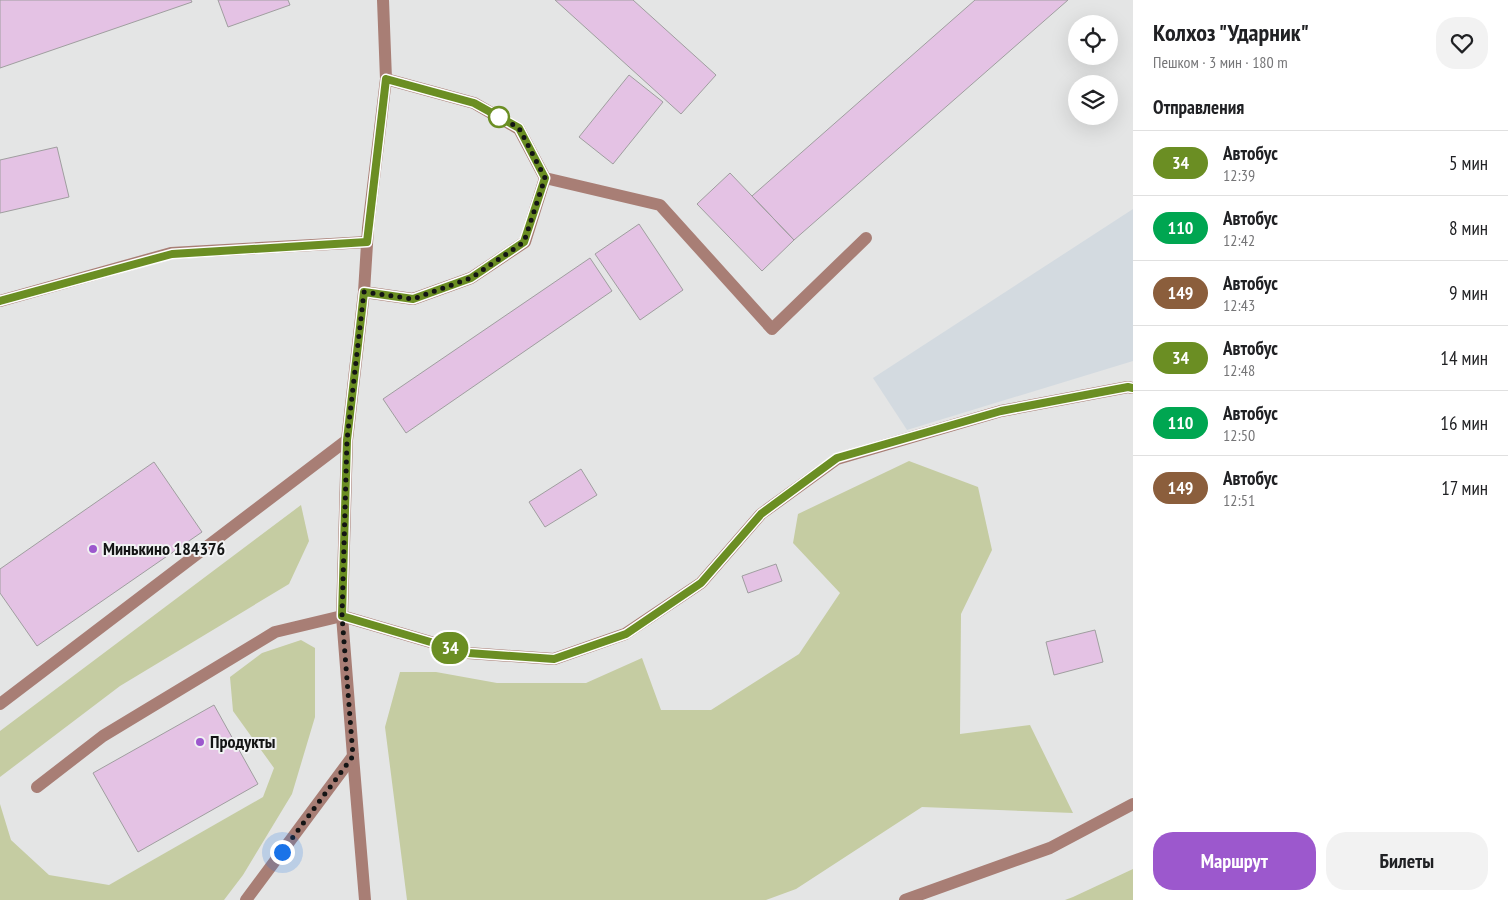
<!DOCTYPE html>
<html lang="ru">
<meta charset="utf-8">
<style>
body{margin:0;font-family:"PT Sans Narrow",sans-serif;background:#f2f2f2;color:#202124;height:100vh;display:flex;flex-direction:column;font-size:19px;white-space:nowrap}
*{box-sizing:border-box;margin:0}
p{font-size:16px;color:#757577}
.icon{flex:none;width:28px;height:28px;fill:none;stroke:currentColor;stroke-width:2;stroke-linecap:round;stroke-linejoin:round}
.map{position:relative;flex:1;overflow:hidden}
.sheet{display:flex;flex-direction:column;background:#fff;width:375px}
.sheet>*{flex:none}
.badge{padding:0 10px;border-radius:16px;font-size:18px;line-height:32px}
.buttons{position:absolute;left:1068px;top:15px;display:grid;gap:10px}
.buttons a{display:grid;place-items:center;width:50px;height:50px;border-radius:50%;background:#fff;box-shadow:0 5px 20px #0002;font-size:25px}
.you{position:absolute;width:25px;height:25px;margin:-12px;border:4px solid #fff;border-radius:50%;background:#1a73e8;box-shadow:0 0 0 8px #1a73e833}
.map>.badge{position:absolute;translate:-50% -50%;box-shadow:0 0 0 2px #fff}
h2{padding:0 20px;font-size:19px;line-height:45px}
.round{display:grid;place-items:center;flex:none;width:52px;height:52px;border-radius:20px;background:#f2f2f2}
.headline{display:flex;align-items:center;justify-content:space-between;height:85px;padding:0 20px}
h1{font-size:24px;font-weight:700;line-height:38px}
.button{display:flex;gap:10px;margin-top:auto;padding:10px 20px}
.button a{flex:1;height:58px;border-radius:20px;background:#9c58cd;color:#fff;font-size:20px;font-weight:700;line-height:58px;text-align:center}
.button a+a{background:#f2f2f2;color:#202124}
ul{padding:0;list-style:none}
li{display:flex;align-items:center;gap:15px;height:65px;padding:0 20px;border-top:1px solid #e0e0e0}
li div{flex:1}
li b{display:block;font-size:19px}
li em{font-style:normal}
li .badge{min-width:55px;font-weight:700;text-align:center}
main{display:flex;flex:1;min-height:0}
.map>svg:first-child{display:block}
</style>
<main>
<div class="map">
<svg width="1133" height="900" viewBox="0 0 1133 900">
<rect width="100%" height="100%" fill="#e4e5e5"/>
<path fill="#d3dae0" d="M1133,209V361L907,430L873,378Z"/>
<path fill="#c5cca2" d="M909,461L978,487L992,550L961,614L960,734L1030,725L1073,813L922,807L796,889L766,900H407L385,727L400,672H436L497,683H586L642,658L661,710H711L799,654L840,593L793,543L798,514Z
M301,505L309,541L289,584L120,686L0,777V731Z
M301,640L315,648V717L292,794L243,875L224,900H0V804L11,840L49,875L109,885L263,797L274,768L233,711L230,677L262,653Z
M1133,869V900H1065L1073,897Z"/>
<path fill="#e4c2e4" stroke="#9f9e9f" d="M0,0H191L192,2L0,68Z
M218,0H288L290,5L228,27Z
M555,0H633L716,75L681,114Z
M975,0H1068L794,240L752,196Z
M629,75L663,102L613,164L579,137Z
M57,147L69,197L0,213V160Z
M730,173L794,240L762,271L697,204Z
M639,224L683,290L640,320L595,254Z
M590,258L612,291L406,433L383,399Z
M154,462L202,532L37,646L0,593V569Z
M581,469L597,495L545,527L529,502Z
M776,564L782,581L748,593L742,576Z
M1095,630L1103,662L1054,675L1046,642Z
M214,705L258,784L138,852L93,773Z"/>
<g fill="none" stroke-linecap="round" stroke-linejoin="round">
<path stroke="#a87e75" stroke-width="12" d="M545,178L660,205L772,329L866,238
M364,292L413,299L471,278L525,242L545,178L519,129L474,103L386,79
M0,301L171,253L367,242
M0,704L347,440
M353,756L365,900
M37,787L103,736L275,632L342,616L468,653L554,659L625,634L701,583L761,514L837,459L1001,411L1128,387L1133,388
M905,900L1050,848L1133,804"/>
<path stroke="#a87e75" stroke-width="12" d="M246,900L353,756"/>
<path stroke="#a87e75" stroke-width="12" d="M353,756L342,616L347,440L364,292L368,228L386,79L383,0"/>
</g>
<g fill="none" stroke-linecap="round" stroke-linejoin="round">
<g stroke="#fff" stroke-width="11">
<path id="line" d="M0,301L172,254L367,242L386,79L474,103L519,128L545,178L524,242L471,278L413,299L364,292L347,440L342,616L468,653L554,659L626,634L701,583L761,514L837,458L1001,411L1128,387L1133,388"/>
</g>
<use href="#line" stroke="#6b8e23" stroke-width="8"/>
<path stroke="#131414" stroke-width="5" stroke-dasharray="0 9" d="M282,852L353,756L342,616L347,440L364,292L413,299L471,278L524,242L545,178L519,128L499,117"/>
</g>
<circle fill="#fff" stroke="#6b8e23" stroke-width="2.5" cx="499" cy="117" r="10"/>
<g fill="#9c58cd" stroke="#f1f2f3" stroke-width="2">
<circle cx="93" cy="549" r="5"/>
<circle cx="200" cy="742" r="5"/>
</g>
<g text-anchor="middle" stroke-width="4" stroke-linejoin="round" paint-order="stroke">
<g font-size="18" font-weight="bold" fill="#131414" stroke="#f1f2f3" text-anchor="start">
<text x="103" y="555">Минькино 184376</text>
<text x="210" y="748">Продукты</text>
</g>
</g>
</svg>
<div class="buttons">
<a><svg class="icon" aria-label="locate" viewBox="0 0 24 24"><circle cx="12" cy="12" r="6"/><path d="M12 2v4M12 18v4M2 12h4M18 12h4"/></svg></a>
<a><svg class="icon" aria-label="layers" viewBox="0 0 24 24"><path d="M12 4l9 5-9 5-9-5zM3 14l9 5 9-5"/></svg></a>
</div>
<div class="you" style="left:282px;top:852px"></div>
<b class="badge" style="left:450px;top:648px;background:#6b8e23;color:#fff">34</b>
</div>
<section class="sheet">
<div class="headline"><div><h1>Колхоз &quot;Ударник&quot;</h1><p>Пешком · 3 мин · 180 m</p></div><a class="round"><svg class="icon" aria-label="heart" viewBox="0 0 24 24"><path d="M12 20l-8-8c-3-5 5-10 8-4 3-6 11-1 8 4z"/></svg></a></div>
<h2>Отправления</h2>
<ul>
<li><span class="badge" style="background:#6b8e23;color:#fff">34</span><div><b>Автобус</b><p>12:39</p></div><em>5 мин</em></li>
<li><span class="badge" style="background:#00a651;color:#fff">110</span><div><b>Автобус</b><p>12:42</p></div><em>8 мин</em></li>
<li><span class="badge" style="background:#8b5e3c;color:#fff">149</span><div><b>Автобус</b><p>12:43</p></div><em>9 мин</em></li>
<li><span class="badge" style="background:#6b8e23;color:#fff">34</span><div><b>Автобус</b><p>12:48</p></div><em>14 мин</em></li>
<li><span class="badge" style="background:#00a651;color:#fff">110</span><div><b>Автобус</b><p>12:50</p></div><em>16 мин</em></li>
<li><span class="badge" style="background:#8b5e3c;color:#fff">149</span><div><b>Автобус</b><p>12:51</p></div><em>17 мин</em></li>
</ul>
<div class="button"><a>Маршрут</a><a>Билеты</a></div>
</section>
</main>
